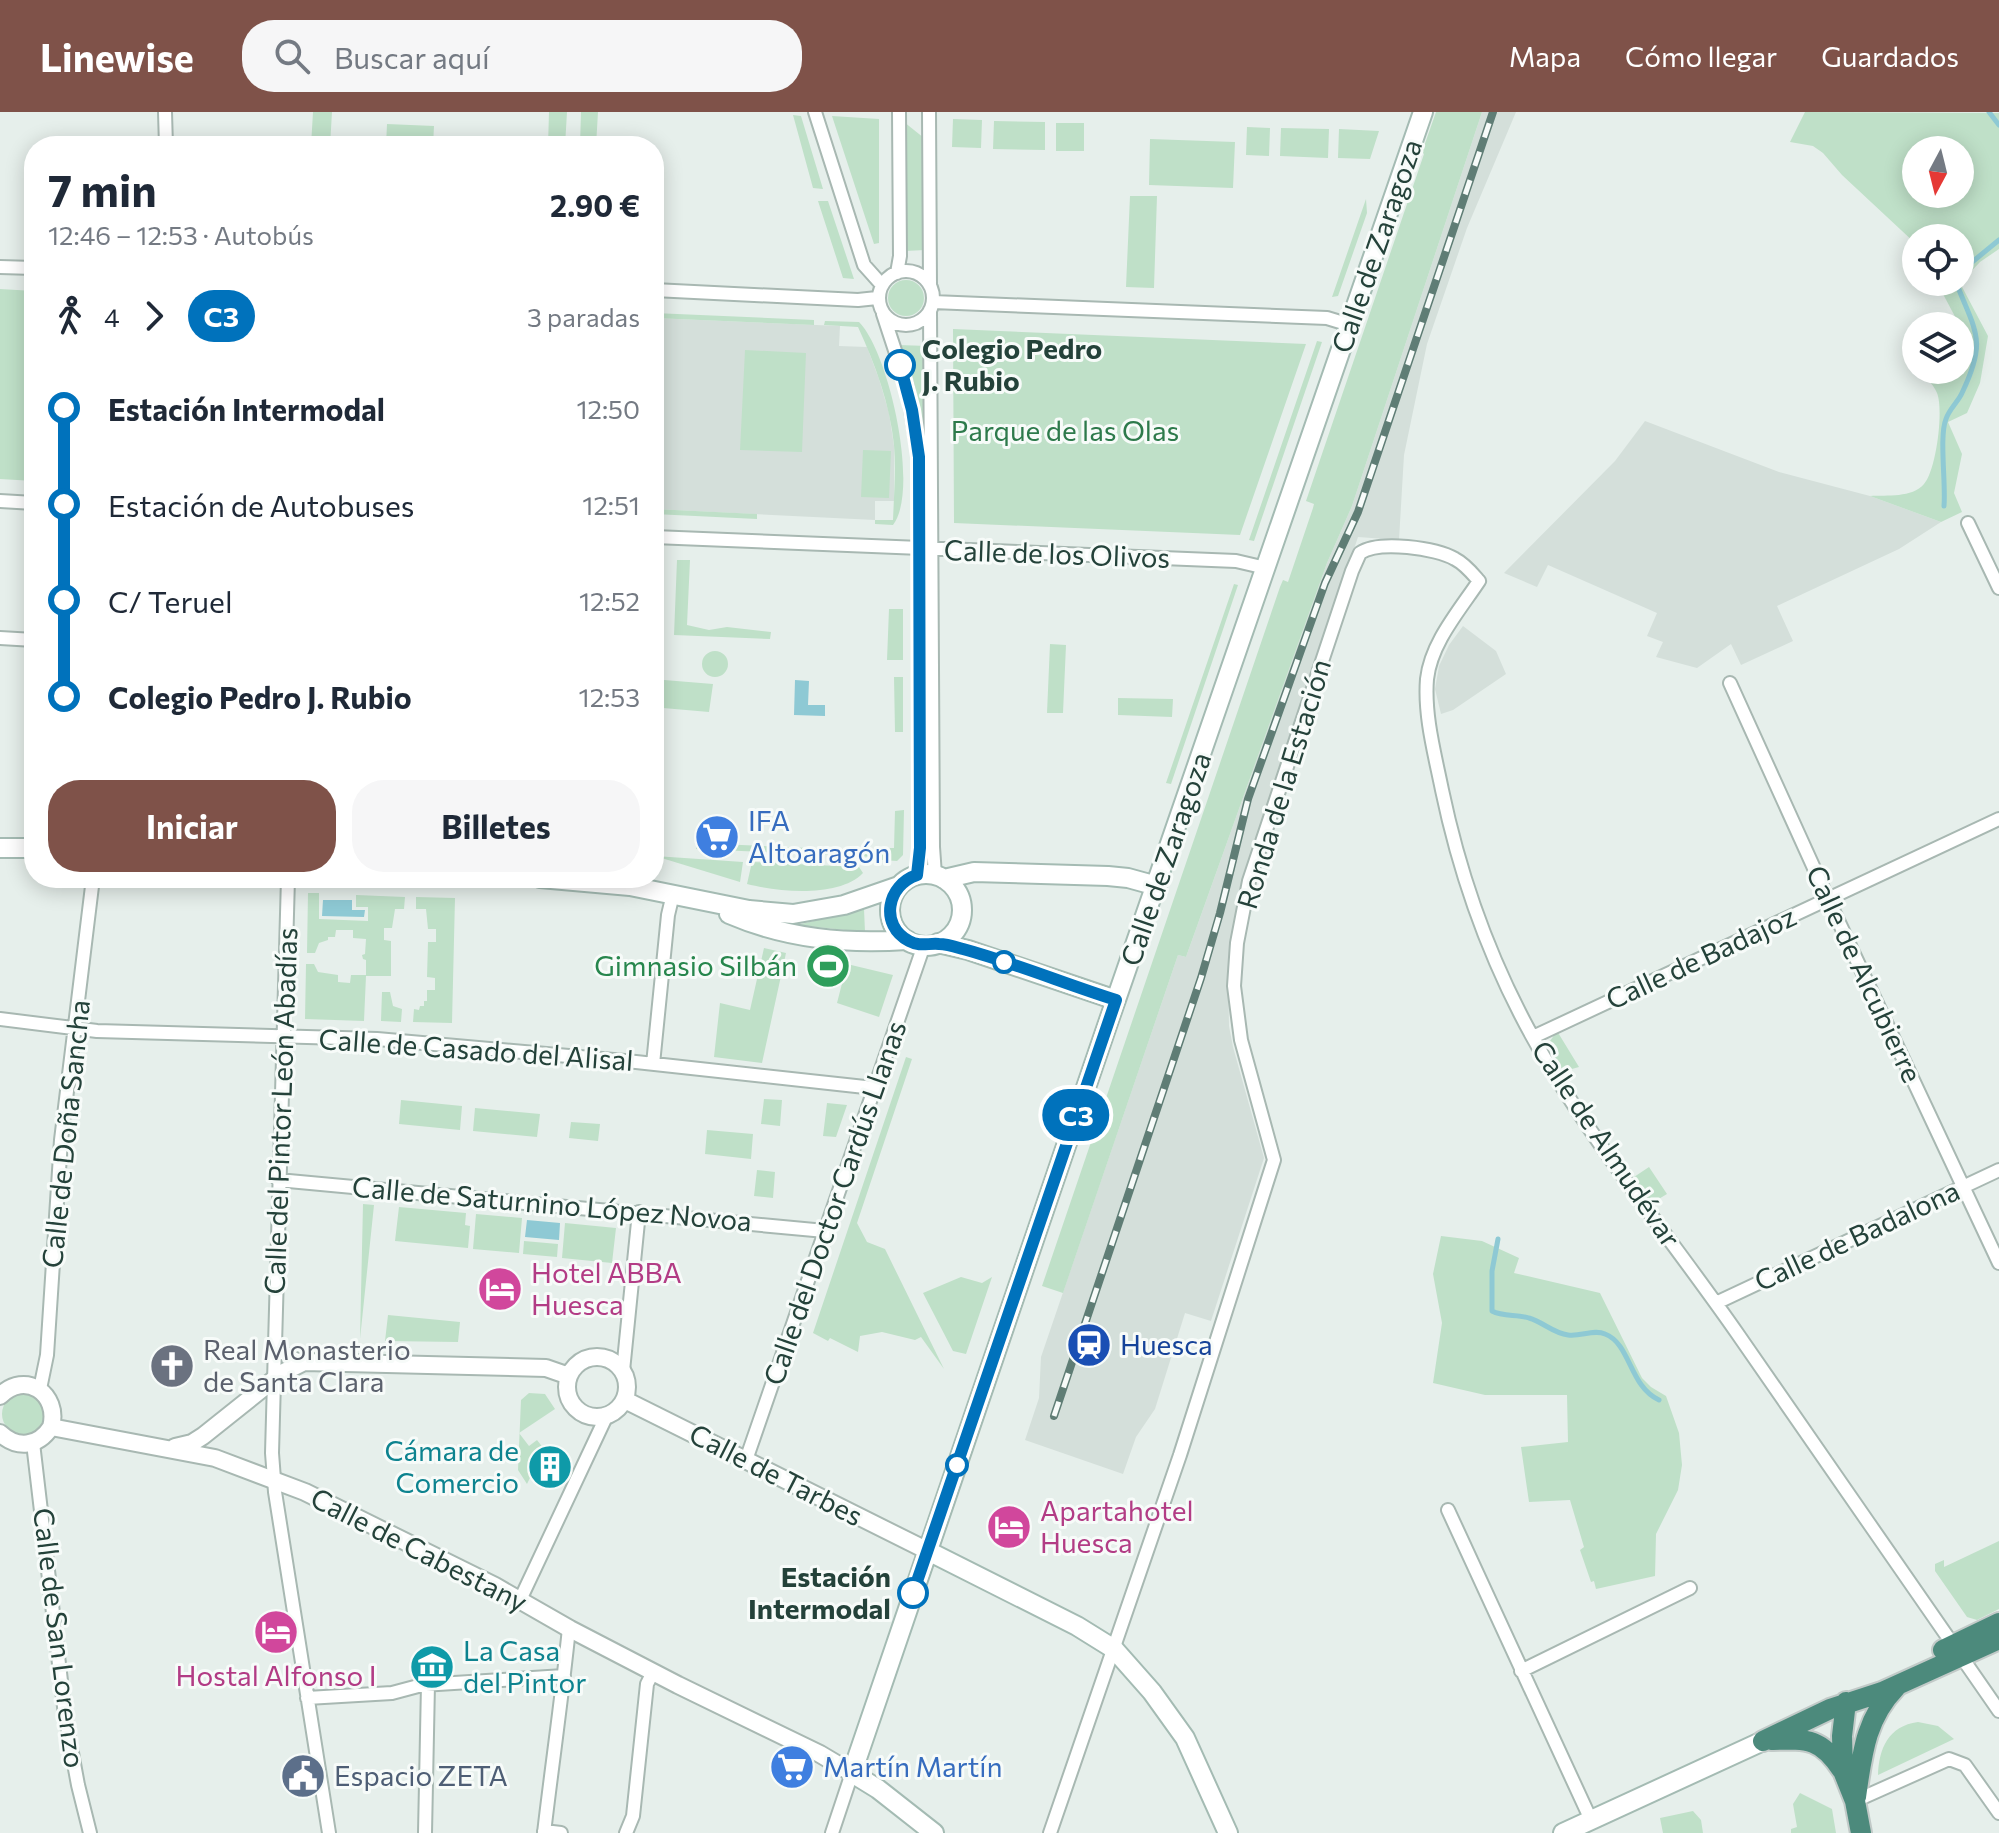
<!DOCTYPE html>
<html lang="es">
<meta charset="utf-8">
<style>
body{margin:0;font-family:Commissioner,sans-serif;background:#f6f6f7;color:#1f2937;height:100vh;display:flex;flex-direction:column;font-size:30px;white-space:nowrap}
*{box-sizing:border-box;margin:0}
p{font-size:26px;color:#747a83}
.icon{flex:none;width:44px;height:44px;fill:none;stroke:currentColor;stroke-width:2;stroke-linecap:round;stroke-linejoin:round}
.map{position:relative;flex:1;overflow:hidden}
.side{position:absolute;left:24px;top:24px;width:640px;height:752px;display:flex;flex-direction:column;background:#fff;border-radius:32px;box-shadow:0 4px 20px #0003}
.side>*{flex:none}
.badge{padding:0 16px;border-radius:26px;font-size:28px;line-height:52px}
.needle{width:52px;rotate:187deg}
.tools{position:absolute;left:1902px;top:24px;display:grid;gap:16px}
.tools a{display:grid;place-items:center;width:72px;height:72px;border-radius:50%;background:#fff;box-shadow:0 4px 20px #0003;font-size:40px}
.map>.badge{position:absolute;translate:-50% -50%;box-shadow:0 0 0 4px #fff}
.legs{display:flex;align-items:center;gap:12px;height:88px;padding:0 24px;font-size:26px}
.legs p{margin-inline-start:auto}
.headline{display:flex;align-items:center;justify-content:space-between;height:136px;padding:0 24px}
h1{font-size:44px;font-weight:700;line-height:60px}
.button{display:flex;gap:16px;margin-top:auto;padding:16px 24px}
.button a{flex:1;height:92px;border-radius:32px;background:#7f5249;color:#fff;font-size:32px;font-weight:700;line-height:92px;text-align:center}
.button a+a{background:#f6f6f7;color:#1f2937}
ul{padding:0 24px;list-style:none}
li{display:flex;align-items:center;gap:28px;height:96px;font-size:30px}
li i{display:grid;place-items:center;width:12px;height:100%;margin:0 10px;background:currentColor}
li i::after{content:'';width:20px;height:20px;margin:-10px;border:6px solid;border-radius:50%;background:#fff}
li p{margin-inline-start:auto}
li:first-child i{background:linear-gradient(#0000 50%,currentColor 0)}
li:last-child i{background:linear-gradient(currentColor 50%,#0000 0)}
header{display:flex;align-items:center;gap:48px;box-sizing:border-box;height:112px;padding:0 40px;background:#7f5249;color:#fff}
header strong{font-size:38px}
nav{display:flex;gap:44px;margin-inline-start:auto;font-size:28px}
.search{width:560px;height:72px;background:#f6f6f7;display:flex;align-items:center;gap:20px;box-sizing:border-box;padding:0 28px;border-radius:32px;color:#747a83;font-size:30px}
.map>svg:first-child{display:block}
</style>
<header>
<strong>Linewise</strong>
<div class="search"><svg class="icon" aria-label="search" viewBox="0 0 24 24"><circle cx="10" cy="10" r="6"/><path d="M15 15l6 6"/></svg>Buscar aquí</div>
<nav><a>Mapa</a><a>Cómo llegar</a><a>Guardados</a></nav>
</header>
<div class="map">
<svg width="1999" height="1721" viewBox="0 0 1999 1721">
<rect width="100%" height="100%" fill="#e6efeb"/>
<path fill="#d4dfda" d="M1482,0H1516L1467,116L1427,232L1404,343L1399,428L1358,425L1244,768L1238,795L1228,855L1229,914L1233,935L1264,1046L1211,1209L1185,1201L1155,1297L1136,1325L1123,1362L1025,1328L1039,1286L1041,1245L1178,843L1186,845L1327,451L1352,394Z
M654,206L840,214L839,234L867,235L879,267L889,301L894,334V389H875V408L654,397Z
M1645,309L1779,360L1870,384L1941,410L1899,437L1777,494L1793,529L1741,553L1731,532L1697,556L1656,545L1663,530L1647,524L1657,501L1548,453L1537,475L1504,461L1615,349Z
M1463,514L1496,539L1506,562L1453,598L1441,602L1435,577L1439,554L1449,533Z"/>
<path fill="#bfe0c8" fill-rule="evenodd" d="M313,0H332L330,34H311Z
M549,0H567L565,34H548Z
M581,0H598L596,34H580Z
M1436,0H1482L1352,394L1327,451L1186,845L1178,843L1063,1181L1042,1174L1280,475L1283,468L1288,470L1313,396L1314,392L1306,389L1424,42L1422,40Z
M1805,0L1999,1V137L1980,150L1960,171L1988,224L1980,271L1967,301L1948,310L1962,342L1954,381L1962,400L1941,410L1870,384C1887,383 1912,386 1924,372C1936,359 1944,298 1937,281C1933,271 1925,265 1917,258L1946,269L1954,258H1960V214L1943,182L1944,170H1960V126H1916V132L1842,63L1823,41L1813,34L1790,30ZM1960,38V82H1916V38Z
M793,3L801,4L823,77L813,76Z
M832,4L879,7V131L874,132Z
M953,7L982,8L981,36L952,35Z
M994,9L1045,10V38L993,37Z
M904,10L924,26L925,138L905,139Z
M1056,11H1084V39H1056Z
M387,12L434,14L433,34H386Z
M1247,15L1270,16L1269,44L1246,43Z
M1281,16L1329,17L1328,46L1280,44Z
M1339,17L1379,19L1370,47L1338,46Z
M1150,27L1235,30L1233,76L1149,73Z
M1130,84H1157L1154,176L1126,175Z
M1366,87L1367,101L1338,184L1332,185Z
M818,89H828L854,167L843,166Z
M888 186a18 18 0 1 1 36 0a18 18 0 1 1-36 0Z
M0,177L34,179V369L0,367Z
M654,201L814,208V213L654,206Z
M825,209L859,210C889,240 920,378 893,413L875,412V408H893C894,383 896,358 894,333C890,292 875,252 858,215L824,213Z
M953,217L1306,232L1240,423L954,411Z
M1317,229L1322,230L1254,429L1249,428Z
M898,233L928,234V408H923L921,321L911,274Z
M745,238L806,241L802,340L740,338Z
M863,338L891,339L889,386L861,385Z
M654,397L757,402V407L654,402Z
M677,448H690L687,513L709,518L727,515L771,520L770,527L674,523Z
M1234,472L1238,473L1171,672L1166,671Z
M889,497H903V548H887Z
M1050,532L1066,533L1063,601H1047Z
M702 552a13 13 0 1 1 26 0a13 13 0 1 1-26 0Z
M894,565H903V620H895Z
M664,568L713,572L709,600L663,596Z
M1118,586L1173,587L1172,605L1118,603Z
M904,698L903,743L897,749L882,748V736H894L895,699Z
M697,731L877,739V745L696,737Z
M655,744L743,750L740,770Z
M752,750L859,755L863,761C839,786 778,780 747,772Z
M308,781H319V807L368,809V795H356V783L405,785L404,797H395L392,816H384V828L391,829V864H366L364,909L305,907L306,852H314L318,860L338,863V870L350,871L351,863H366V848L363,847L362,843L365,842L366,827L353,826V818H336L335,825H328V828L319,831L315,841H307Z
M416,785L455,786L452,911L413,910L414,897L419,898L420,894H424V889H427V878H435V866L427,865L428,830H436V817H428L426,797H416Z
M864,797L865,820L797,813Z
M764,836L786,841L762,951L714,945L720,891L750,898Z
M847,852L893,863L879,905L837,891Z
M382,880H390L393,894L402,897L401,910L381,909Z
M1557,919L1579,955L1561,960L1549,939L1548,932Z
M906,945L912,947L857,1111L867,1130L885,1137L944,1257L921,1225L915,1228L882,1220L860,1224L858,1240L830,1226L828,1229L813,1221Z
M764,987L782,988L780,1014L761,1012Z
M401,988L462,994L460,1018L399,1012Z
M827,991L847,993L836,1025L823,1024Z
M475,996L540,1002L537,1025L473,1019Z
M571,1010L600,1012L598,1029L569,1026Z
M707,1018L753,1022L751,1047L705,1042Z
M1649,1055L1667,1082L1652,1091L1634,1065Z
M757,1058L775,1060L773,1086L754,1084Z
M363,1092L374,1093L360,1227Z
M399,1095L466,1101L465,1113L470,1114L468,1136L395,1129Z
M476,1102L522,1106L519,1141L473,1137Z
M565,1111L616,1116L612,1151L562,1146Z
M1441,1124L1482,1129L1519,1146L1514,1161L1600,1181L1642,1266L1651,1275L1666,1284L1679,1321L1682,1353L1678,1378L1656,1422L1655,1464L1596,1477L1594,1469L1591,1470L1580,1438L1584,1435L1570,1388L1529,1390L1521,1335L1568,1330L1567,1283H1485L1433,1271L1442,1211L1433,1162Z
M524,1129L558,1132L557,1145L523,1142Z
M961,1165L982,1171L992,1165L966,1242L953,1239L923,1181Z
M388,1203L460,1210L458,1230L385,1229Z
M2 1302a21 21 0 1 1 42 0a21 21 0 1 1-42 0Z
M529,1281L545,1282L555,1297L519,1321L529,1334L537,1328L544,1337L527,1372L518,1358L521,1288Z
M1999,1429V1497L1977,1508L1967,1505L1935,1459V1452L1944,1448V1455Z
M1918,1610L1938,1614L1954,1627L1878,1663C1879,1637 1888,1614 1918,1610Z
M1800,1681L1832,1697L1836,1721H1791V1717L1797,1715L1793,1692Z
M1693,1699L1701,1708L1703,1721H1663L1660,1706Z"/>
<path fill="#8ec9d4" d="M795,568L809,569L808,593H825V604L794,603Z
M323,788H352V798H365L364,805L322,804Z
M527,1108L560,1111L559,1128L525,1125Z"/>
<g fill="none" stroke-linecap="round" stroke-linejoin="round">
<path stroke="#8ec9d4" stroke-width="5" d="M1989,0L1999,13
M1960,160L1999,128
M1944,394C1946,372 1939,324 1946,307C1949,297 1958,290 1962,281C1988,227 1975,220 1956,170
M1498,1127L1492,1159V1199C1503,1205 1517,1202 1529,1206C1543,1210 1553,1221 1568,1223C1580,1225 1594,1217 1605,1222C1631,1232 1629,1274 1659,1288"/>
<g stroke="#a8b8b2" stroke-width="16">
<path id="minor" d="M165,0L166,34
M815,0L864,153L881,172
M929,0L930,173
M0,155L34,156
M879 186a27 27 0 1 1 54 0a27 27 0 1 1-54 0Z
M897,161L900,144L899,0
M654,178L858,188L877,186
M933,190L1327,206L1350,213
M930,198L933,735L935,763
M883,202L907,275L919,345L920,736L917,763
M0,389L34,391
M1968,411L1999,476
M654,425L1236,449L1266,456
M0,526L34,528
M1730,571L1828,787L1999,1151
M288,766L272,1341L275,1380L329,1721
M0,907L97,919L377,927L636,950L874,976
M1533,925L1999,707
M653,952L668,803L673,782
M278,1068L825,1119
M1716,1191L1999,1058
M274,1232L287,1244L304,1250
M623,1259L639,1100
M40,1277L47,1243L61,1028L93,766
M33,1331L65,1603L78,1673L90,1721
M746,1348L924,833
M1448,1398L1591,1708
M520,1488L606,1305
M1521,1559L1690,1476
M307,1586L392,1581L422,1573L564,1564
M1855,1689L1949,1647L1965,1653L1999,1701
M544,1719L561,1721
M425,1721L428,1572
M544,1721C552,1653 562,1585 569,1516
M626,1721L633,1704L647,1572L653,1560
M832,1721L852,1661
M1050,1721L1180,1343L1274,1048L1241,928L1234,874L1237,831L1249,769L1352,459L1360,441C1379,428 1436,436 1455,447C1465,452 1472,461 1479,469C1459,499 1431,531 1427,567C1424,604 1435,643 1442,678C1460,764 1489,846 1532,924C1590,1029 1668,1122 1737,1221C1825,1347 1911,1473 1999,1599"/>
</g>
<g stroke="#a8b8b2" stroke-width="20">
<path id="tertiary" d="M567 1275a30 30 0 1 1 60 0a30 30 0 1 1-60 0Z
M0,1284C25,1258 60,1282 51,1315C38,1335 17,1337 0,1321
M625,1288L928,1439
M51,1315L215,1346L305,1380L495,1474L570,1517L678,1573L820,1642L852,1661
M175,1335L192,1331L203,1324L282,1261L304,1250L546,1256L569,1264"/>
</g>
<g stroke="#a4bbb3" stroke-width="22">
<path id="secondary" d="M0,736H34
M890 798a36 36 0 1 1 72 0a36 36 0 1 1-72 0Z
M540,766L630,774L749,798L793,802L844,793L899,774
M944,767L974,760L1108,764L1128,766L1157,774
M729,802C787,827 845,832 907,828
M938,831L968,838L1116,888
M928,1439L1077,1514L1114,1537L1152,1580L1185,1626L1228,1721
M934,1721L878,1677L852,1661L1109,908L1423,0
M1563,1721L1763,1629"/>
</g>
<g stroke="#c2cac8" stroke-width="24">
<path id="trunk" d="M1943,1538L1999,1511
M1846,1590L1842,1624L1843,1659L1855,1689L1861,1721
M1771,1628C1808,1627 1821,1626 1842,1658
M1763,1629L1830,1597L1882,1580L1999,1527
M1856,1685C1862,1643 1865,1607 1896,1575"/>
</g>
<use href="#minor" stroke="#fff" stroke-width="12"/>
<use href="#tertiary" stroke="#fff" stroke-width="16"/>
<use href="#secondary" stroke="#fff" stroke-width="18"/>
<use href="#trunk" stroke="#4c8a7c" stroke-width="20"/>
<g stroke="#5f7d75" stroke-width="8">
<path id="rail" d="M1054,1304L1201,866L1220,801L1248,687L1325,471L1358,400L1493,0"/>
</g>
<use href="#rail" stroke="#f7fbf9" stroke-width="5" stroke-dasharray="15" stroke-linecap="butt"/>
</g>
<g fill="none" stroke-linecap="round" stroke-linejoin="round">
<g stroke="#fff" stroke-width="18">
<path id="line-1" d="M900,253L912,298L919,345L920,736L917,763C887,773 879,813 909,829C920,835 928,831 939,832C947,832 956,835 963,837C1015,851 1065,872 1116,888L913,1481"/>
</g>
<use href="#line-1" stroke="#0072bc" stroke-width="12"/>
</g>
<defs>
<g id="supermarket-disc" transform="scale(2.3)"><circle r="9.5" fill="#3f7fe0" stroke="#f7fbf9"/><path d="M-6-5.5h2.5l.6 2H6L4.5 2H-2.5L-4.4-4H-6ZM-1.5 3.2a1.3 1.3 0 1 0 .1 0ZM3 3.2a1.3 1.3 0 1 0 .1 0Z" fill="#fff"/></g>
<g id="stadium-disc" transform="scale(2.3)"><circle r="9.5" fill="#2e9e5b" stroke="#f7fbf9"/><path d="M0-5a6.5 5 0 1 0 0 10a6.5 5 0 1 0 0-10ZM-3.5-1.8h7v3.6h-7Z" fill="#fff"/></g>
<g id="hotel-disc" transform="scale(2.3)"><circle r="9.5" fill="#d1479c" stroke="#f7fbf9"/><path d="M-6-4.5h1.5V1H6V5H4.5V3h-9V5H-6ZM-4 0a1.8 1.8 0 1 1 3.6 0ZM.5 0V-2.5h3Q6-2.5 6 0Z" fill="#fff"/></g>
<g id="station-disc" transform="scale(2.3)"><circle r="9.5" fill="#1a4fb4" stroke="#f7fbf9"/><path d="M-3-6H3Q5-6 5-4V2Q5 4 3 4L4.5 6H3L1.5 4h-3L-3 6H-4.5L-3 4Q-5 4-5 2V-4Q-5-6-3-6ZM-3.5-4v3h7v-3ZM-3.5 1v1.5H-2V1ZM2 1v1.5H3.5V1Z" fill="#fff"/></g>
<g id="church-disc" transform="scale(2.3)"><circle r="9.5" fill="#6b7280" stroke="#f7fbf9"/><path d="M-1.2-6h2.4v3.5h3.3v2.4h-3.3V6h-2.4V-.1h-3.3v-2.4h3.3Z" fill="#fff"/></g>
<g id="building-disc" transform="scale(2.3)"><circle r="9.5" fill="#0f9aa8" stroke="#f7fbf9"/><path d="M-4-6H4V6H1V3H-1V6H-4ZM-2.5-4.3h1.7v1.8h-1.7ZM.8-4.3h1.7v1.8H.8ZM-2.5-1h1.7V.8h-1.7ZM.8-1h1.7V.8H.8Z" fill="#fff"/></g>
<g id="museum-disc" transform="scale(2.3)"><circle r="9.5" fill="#0f9aa8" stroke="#f7fbf9"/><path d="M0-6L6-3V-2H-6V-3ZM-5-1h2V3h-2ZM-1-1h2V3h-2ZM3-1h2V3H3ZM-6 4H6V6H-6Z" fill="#fff"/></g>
<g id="civic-disc" transform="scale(2.3)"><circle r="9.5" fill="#5c6f8a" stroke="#f7fbf9"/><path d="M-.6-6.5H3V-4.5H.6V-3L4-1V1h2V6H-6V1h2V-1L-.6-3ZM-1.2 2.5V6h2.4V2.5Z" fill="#fff"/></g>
</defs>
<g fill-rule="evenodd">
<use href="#supermarket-disc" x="717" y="725"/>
<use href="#stadium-disc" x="828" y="854"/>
<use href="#hotel-disc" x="500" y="1177"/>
<use href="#station-disc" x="1089" y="1233"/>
<use href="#church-disc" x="172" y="1254"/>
<use href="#building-disc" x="550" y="1355"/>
<use href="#hotel-disc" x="1009" y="1415"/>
<use href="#hotel-disc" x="276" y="1520"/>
<use href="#museum-disc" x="432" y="1555"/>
<use href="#supermarket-disc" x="792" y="1655"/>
<use href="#civic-disc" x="303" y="1664"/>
</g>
<g fill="#fff" stroke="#0072bc" stroke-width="4">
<circle cx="900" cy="253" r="14"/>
<circle cx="1004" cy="850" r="10"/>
<circle cx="957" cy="1353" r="10"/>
<circle cx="913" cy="1481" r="14"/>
</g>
<g text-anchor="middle" stroke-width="6" stroke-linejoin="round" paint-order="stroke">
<g font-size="28" fill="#24423a" stroke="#f7fbf9">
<text transform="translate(1377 134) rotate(-71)" y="10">Calle de Zaragoza</text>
<text transform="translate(1057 442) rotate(2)" y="10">Calle de los Olivos</text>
<text transform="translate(1284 672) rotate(-73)" y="10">Ronda de la Estación</text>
<text transform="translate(1166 747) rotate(-71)" y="10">Calle de Zaragoza</text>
<text transform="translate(1701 846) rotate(-25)" y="10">Calle de Badajoz</text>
<text transform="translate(1864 862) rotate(65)" y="10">Calle de Alcubierre</text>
<text transform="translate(476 938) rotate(4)" y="10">Calle de Casado del Alisal</text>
<text transform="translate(281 999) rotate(-88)" y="10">Calle del Pintor León Abadías</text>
<text transform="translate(66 1022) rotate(-84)" y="10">Calle de Doña Sancha</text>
<text transform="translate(1606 1032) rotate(56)" y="10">Calle de Almudévar</text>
<text transform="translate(835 1091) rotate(-71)" y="10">Calle del Doctor Cardús Llanas</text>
<text transform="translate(552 1092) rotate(5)" y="10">Calle de Saturnino López Novoa</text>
<text transform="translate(1857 1124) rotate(-25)" y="10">Calle de Badalona</text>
<text transform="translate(776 1363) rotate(27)" y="10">Calle de Tarbes</text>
<text transform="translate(419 1438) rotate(27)" y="10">Calle de Cabestany</text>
<text transform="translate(59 1526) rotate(83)" y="10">Calle de San Lorenzo</text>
</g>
<g font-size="28" font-weight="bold" fill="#24423a" stroke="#f7fbf9" text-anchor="start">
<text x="922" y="247">Colegio Pedro<tspan x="922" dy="32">J. Rubio</tspan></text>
<text x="891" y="1475" text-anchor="end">Estación<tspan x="891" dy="32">Intermodal</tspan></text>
</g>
<g font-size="28" fill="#2d7a4b" stroke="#f7fbf9">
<text x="1065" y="329">Parque de las Olas</text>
</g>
<g font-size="28" fill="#366cbe" stroke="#f7fbf9" text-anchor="start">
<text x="748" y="719">IFA<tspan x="748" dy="32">Altoaragón</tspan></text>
<text x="823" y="1665">Martín Martín</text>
</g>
<g font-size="28" fill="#27864d" stroke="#f7fbf9" text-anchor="end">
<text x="797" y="864">Gimnasio Silbán</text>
</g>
<g font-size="28" fill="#b23c85" stroke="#f7fbf9" text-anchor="start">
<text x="531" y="1171">Hotel ABBA<tspan x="531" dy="32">Huesca</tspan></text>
<text x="1040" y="1409">Apartahotel<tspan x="1040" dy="32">Huesca</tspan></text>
<text x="276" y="1574" text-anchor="middle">Hostal Alfonso I</text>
</g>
<g font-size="28" fill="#164399" stroke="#f7fbf9" text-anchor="start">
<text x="1120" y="1243">Huesca</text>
</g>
<g font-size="28" fill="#5b616d" stroke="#f7fbf9" text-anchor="start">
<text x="203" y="1248">Real Monasterio<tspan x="203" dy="32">de Santa Clara</tspan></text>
</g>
<g font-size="28" fill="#0d838f" stroke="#f7fbf9" text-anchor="end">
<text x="519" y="1349">Cámara de<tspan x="519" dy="32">Comercio</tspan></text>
<text x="463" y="1549" text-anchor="start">La Casa<tspan x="463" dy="32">del Pintor</tspan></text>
</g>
<g font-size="28" fill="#4e5e75" stroke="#f7fbf9" text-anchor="start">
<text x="334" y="1674">Espacio ZETA</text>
</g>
</g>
</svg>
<div class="tools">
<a><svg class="needle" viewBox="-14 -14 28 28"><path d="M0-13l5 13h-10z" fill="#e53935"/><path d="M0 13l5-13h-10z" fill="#747a83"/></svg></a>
<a><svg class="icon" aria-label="locate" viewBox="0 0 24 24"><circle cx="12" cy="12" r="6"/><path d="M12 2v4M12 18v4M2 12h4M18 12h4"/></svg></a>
<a><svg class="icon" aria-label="layers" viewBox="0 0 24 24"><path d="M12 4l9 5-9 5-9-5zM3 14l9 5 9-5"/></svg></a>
</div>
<b class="badge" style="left:1076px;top:1003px;background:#0072bc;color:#fff">C3</b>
<section class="side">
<div class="headline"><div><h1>7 min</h1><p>12:46 – 12:53 · Autobús</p></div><b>2.90 €</b></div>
<div class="legs"><svg class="icon" aria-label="walk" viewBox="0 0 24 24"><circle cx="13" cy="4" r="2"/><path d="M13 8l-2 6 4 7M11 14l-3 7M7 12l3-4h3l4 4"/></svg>4<svg class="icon" aria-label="forward" viewBox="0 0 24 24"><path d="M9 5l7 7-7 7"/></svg><b class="badge" style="background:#0072bc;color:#fff">C3</b><p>3 paradas</p></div>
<ul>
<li><i style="color:#0072bc"></i><b>Estación Intermodal</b><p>12:50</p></li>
<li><i style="color:#0072bc"></i><span>Estación de Autobuses</span><p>12:51</p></li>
<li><i style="color:#0072bc"></i><span>C/ Teruel</span><p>12:52</p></li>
<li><i style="color:#0072bc"></i><b>Colegio Pedro J. Rubio</b><p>12:53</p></li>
</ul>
<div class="button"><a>Iniciar</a><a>Billetes</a></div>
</section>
</div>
